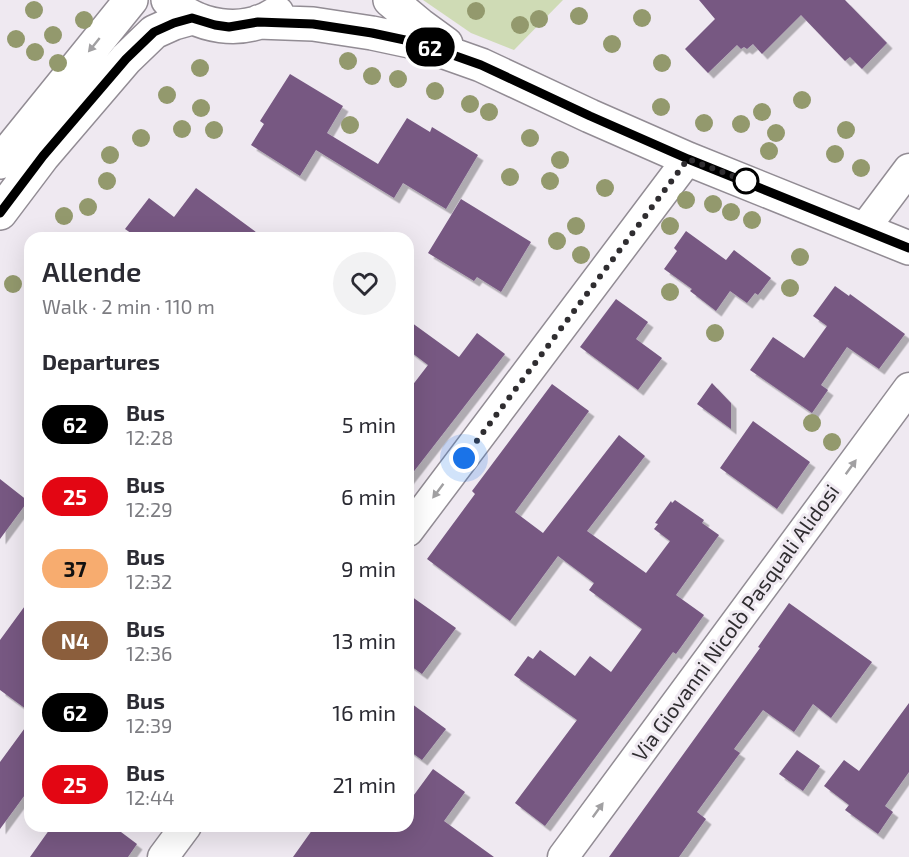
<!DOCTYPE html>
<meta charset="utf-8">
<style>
body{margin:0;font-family:"Exo 2",sans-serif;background:#f2f2f3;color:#2b2b33;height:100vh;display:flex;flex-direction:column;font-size:22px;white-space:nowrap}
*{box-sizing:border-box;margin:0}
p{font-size:20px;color:#7c7c81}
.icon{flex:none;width:33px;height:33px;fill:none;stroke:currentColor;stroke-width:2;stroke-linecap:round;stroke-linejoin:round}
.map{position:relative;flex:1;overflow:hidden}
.sheet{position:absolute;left:24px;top:232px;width:390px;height:600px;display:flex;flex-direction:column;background:#fff;border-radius:18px;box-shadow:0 6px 24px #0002}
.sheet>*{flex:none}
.badge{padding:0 12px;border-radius:20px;font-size:21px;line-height:39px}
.you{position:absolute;width:30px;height:30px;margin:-15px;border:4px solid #fff;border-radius:50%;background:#1a73e8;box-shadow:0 0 0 9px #1a73e833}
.map>.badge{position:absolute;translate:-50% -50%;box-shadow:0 0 0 3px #fff}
h2{padding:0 18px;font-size:22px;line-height:54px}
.round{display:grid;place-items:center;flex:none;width:63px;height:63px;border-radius:32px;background:#f2f2f3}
.head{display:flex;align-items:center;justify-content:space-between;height:102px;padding:0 18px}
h1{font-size:28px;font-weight:600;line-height:45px}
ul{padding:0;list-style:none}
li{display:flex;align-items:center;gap:18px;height:72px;padding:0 18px}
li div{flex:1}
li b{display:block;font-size:22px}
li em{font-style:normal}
li .badge{min-width:66px;font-weight:700;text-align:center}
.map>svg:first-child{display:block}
</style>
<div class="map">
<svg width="909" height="857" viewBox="0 0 909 857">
<defs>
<filter id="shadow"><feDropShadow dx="5.5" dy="5.5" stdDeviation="0" flood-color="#0004"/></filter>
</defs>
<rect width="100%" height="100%" fill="#efe9f1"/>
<path fill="#cfdbb5" d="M423,0H563L514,50L471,33Z"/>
<path fill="#775982" filter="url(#shadow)" d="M699,0H845L887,43L862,69L850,57L845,61L801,15L762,54L753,44L747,49L744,47L741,49L737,45L708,73L685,49L715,19Z
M290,74L343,106L327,133L378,164L407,118L430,132L432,127L478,155L446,209L403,183L394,198L316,150L300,176L251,145L264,124L260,121Z
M196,188L264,238H138L125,229L149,198L174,217Z
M461,199L531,242L501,292L477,277L474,281L428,253Z
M686,231L726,260L734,250L771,278L758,295L755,293L747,303L730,291L716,311L690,291L692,289L664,269L677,251L674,248Z
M835,286L849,296L850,294L905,334L879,369L847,347L821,385L828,390L812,413L750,370L773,337L804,358L827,326L813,316Z
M616,299L648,322L636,339L662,358L638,390L580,347Z
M408,320L459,357L477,333L505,354L408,479V391L428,365L408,350Z
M712,383L731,403V429L697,404Z
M552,384L589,411L515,512L543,533L619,435L645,456L587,531L646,573L670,541L654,529L658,524L655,523L671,501L672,503L675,500L704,520L702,523L719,535L676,595L704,615L676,654L673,652L545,826L515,803L577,720L514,675L528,656L533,659L540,650L575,676L590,656L611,672L642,629L589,590L594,583L558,556L510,621L427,559L475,494L472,491Z
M753,421L810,462L777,509L720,468Z
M0,479L28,501L0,539Z
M408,594L456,628L422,674L408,664Z
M30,599V712L0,690V640Z
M789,603L872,662L831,718L813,704L794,732L763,710L734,749L740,753L697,812L706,819L679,857H609L760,648L758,647Z
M408,701L446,729L422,760L408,750Z
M909,703V772L885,806L893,812L878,834L845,810L849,805L824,786L844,760L859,771Z
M30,721V788L0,829V762Z
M797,750L820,766L803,791L779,774Z
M433,769L465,792L444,821L494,857H293L315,826H408V803Z
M52,826H113L137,844L128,857H30Z"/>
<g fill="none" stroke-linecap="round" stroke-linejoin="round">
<g stroke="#928c94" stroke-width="33">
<path id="street" d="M864,229L909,169
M408,531L688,159
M163,857L186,826
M563,857L909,388"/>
</g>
<g stroke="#928c94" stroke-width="36">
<path id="secondary" d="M168,0C197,28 243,36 277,13
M390,0L420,25L446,44
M258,22L313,24L372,33L419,43L481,65L590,116L688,159L909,248
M0,162L131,0
M0,213L43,156L126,59L154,32L174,23L192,18"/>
</g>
<use href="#street" stroke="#fff" stroke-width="30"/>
<use href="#secondary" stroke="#fff" stroke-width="33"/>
</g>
<g fill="#93996d">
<circle cx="34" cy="10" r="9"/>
<circle cx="476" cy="11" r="9"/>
<circle cx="579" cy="16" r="9"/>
<circle cx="642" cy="18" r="9"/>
<circle cx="539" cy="19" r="9"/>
<circle cx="84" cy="20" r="9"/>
<circle cx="520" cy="25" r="9"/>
<circle cx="53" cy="35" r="9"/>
<circle cx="16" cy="39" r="9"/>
<circle cx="612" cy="44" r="9"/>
<circle cx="35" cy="52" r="9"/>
<circle cx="348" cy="61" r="9"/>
<circle cx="58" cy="63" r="9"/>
<circle cx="662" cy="63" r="9"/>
<circle cx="200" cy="68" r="9"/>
<circle cx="372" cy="76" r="9"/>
<circle cx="398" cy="79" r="9"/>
<circle cx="435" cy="91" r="9"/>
<circle cx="167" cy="95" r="9"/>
<circle cx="802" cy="100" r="9"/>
<circle cx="470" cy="104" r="9"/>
<circle cx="661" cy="107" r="9"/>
<circle cx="201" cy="108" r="9"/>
<circle cx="489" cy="112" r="9"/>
<circle cx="762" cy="112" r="9"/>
<circle cx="704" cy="123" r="9"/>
<circle cx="741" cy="124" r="9"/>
<circle cx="350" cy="125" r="9"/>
<circle cx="182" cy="129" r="9"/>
<circle cx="214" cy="130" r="9"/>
<circle cx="846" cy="130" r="9"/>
<circle cx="776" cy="133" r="9"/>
<circle cx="141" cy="138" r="9"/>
<circle cx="530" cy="138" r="9"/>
<circle cx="769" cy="151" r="9"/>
<circle cx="835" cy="154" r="9"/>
<circle cx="110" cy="155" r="9"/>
<circle cx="560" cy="160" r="9"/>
<circle cx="861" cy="168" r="9"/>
<circle cx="510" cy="177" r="9"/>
<circle cx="107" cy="181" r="9"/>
<circle cx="550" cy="181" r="9"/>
<circle cx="605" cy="188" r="9"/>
<circle cx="686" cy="200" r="9"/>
<circle cx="713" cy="204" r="9"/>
<circle cx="88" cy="207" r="9"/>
<circle cx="731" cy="212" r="9"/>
<circle cx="64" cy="216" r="9"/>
<circle cx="752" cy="220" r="9"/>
<circle cx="576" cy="226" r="9"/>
<circle cx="670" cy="226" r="9"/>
<circle cx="557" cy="241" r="9"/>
<circle cx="581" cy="255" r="9"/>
<circle cx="800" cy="257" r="9"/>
<circle cx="13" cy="284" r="9"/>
<circle cx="790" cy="288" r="9"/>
<circle cx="670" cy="292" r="9"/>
<circle cx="715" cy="333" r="9"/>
<circle cx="812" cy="423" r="9"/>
<circle cx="832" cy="442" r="9"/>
</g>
<defs><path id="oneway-solid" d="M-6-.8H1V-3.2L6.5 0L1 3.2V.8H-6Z" transform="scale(1.5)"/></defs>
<g fill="#a1a0a2">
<use href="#oneway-solid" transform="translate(94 45) rotate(129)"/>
<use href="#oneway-solid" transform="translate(851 467) rotate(-54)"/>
<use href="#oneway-solid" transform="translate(438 491) rotate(127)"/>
<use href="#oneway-solid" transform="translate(598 810) rotate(-54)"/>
</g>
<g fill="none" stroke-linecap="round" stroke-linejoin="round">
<g stroke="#fff" stroke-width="14">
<path id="line" d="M0,213L43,156L126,59L154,32L174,23L192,18L215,25L229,27L258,22L313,24L372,33L419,43L481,65L590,116L688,159L909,248"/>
</g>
<use href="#line" stroke="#000" stroke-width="9"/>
<path stroke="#2f2d30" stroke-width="6" stroke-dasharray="0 10.8" d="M464,458L688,159L746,181"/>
</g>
<circle fill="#fff" stroke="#000" stroke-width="3" cx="746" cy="181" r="12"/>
<g text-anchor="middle" stroke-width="6" stroke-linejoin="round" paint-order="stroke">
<g font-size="21" fill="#2f2d30" stroke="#efe9f1">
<text transform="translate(736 623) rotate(-54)" y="7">Via Giovanni Nicolò Pasquali Alidosi</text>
</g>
</g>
</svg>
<div class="you" style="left:464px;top:458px"></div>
<b class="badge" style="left:430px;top:47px;background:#000;color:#fff">62</b>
<section class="sheet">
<div class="head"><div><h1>Allende</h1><p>Walk · 2 min · 110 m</p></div><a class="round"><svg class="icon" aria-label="heart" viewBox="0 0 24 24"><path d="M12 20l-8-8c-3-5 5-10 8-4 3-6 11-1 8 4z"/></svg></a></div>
<h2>Departures</h2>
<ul>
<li><span class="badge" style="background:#000;color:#fff">62</span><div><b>Bus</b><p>12:28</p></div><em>5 min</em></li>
<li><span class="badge" style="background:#e30613;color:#fff">25</span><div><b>Bus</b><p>12:29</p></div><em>6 min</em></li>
<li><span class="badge" style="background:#f7ac6f;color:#111">37</span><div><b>Bus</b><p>12:32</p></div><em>9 min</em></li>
<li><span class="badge" style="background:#8b5e3c;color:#fff">N4</span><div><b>Bus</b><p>12:36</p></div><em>13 min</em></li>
<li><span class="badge" style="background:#000;color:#fff">62</span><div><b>Bus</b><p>12:39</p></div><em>16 min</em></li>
<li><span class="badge" style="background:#e30613;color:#fff">25</span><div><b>Bus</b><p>12:44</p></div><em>21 min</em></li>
</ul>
</section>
</div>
